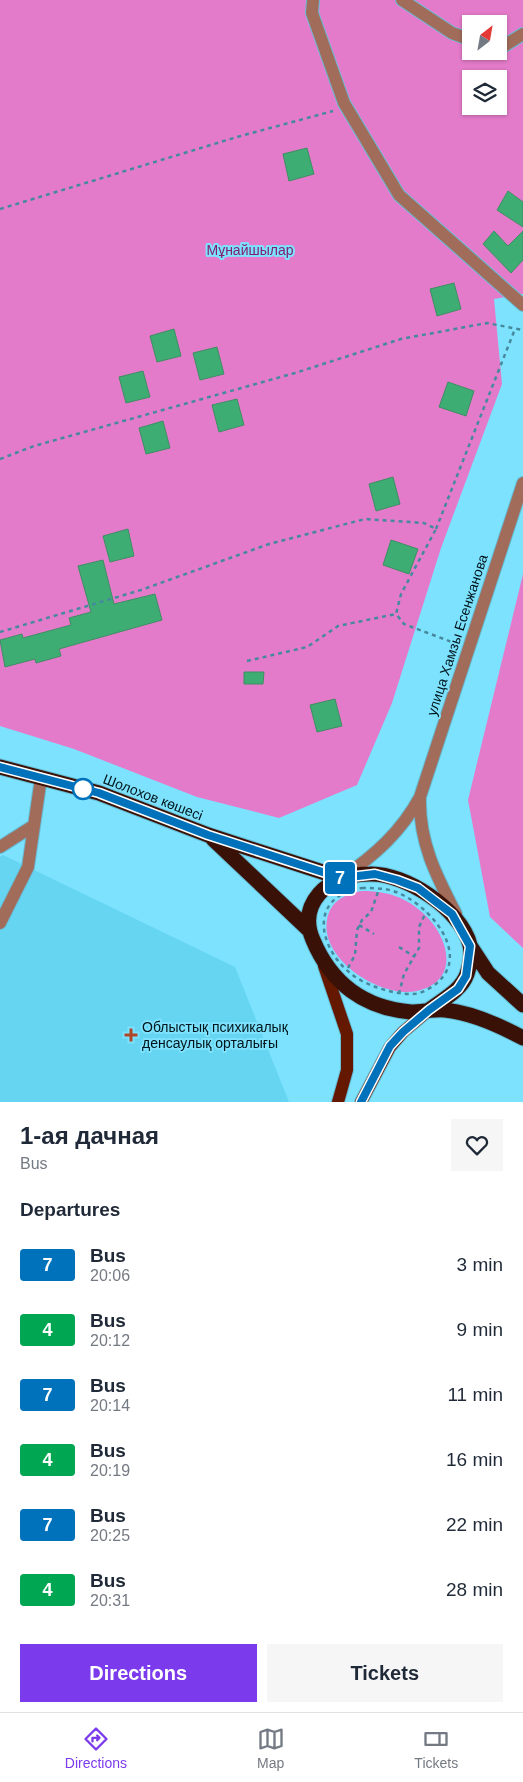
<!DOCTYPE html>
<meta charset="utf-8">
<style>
body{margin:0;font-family:Arial,sans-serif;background:#f6f6f7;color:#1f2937;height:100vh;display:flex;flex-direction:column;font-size:19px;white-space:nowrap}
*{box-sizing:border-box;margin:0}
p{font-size:16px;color:#747a83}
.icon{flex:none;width:28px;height:28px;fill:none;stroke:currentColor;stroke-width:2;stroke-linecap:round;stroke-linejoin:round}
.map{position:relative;height:1102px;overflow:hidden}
.side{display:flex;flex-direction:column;background:#fff;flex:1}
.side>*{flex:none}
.badge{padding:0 10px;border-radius:4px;font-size:18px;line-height:32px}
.needle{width:32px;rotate:31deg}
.fabs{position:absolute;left:462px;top:15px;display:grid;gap:10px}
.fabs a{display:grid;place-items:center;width:45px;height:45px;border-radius:0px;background:#fff;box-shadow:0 1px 4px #0004;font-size:25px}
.map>.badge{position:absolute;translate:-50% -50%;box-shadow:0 0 0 2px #fff}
h2{padding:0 20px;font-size:19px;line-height:45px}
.round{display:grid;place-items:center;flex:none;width:52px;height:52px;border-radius:0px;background:#f6f6f7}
.overview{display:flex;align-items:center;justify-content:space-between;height:85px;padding:0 20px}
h1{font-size:24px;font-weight:700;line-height:38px}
.action{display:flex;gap:10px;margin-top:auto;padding:10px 20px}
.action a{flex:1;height:58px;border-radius:0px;background:#7c3aed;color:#fff;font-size:20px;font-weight:700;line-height:58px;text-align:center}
.action a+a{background:#f6f6f7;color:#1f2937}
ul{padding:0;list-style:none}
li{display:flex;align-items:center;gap:15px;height:65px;padding:0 20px}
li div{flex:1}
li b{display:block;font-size:19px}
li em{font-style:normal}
li .badge{min-width:55px;font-weight:700;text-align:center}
.tabs{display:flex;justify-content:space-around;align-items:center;height:70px;border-top:1px solid #e0e1e3;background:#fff;font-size:14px;color:#747a83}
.tabs a{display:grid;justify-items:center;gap:2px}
.tabs .selected{color:#7c3aed}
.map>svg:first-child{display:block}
</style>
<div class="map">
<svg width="523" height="1102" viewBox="0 0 523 1102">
<rect width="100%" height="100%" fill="#7de2fe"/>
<path fill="#65d5f2" d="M3,855L235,967L289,1102H0V857Z"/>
<path fill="#e47bca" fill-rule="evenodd" d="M0,0H523V294L494,299L502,384L441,548L392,703L357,785L279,818L197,797L74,749L0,726ZM471,24H499V51H471ZM471,79H499V106H471Z
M523,574V948L490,917L468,800Z
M362,891C387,891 406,897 424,914C449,937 461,981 417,991C382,999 320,960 327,920C330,901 345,894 362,891Z"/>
<path fill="#3dad74" stroke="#3f8e63" d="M307,148L314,174L289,181L283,154Z
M508,191L523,202V227L497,210Z
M494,231L508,246L523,231V260L511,273L483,244Z
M454,283L461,309L437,316L430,289Z
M174,329L181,356L157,362L150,336Z
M217,347L224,374L200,380L193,353Z
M143,371L150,397L126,403L119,377Z
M448,382L474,391L466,416L439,407Z
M237,399L244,425L219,432L212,405Z
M163,421L170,448L146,454L139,428Z
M393,477L400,504L376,511L369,484Z
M128,529L134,556L110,562L103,536Z
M391,540L418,549L409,574L383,565Z
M103,560L114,604L155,594L162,620L59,649L61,656L36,663L35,659L5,667L0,640L22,634L23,638L71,625L69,618L91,612L78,566Z
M244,672H264L263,684H244Z
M335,699L342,726L317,732L310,705Z"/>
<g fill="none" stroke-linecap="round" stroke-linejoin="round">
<g stroke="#67bdd5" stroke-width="14">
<path id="minor" d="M313,0L312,13L344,103L399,195L523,305
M402,0L452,33L471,40
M499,49L523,34
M420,799C419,843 437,877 456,914
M0,847L33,826
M343,877C375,855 401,832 420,797L523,483
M0,923L28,867L41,778"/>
</g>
<g stroke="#67bdd5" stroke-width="14">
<path id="major" d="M324,966L347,1034V1070L338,1102
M361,1102L390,1047L403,1032L429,1010"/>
</g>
<g stroke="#67bdd5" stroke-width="17">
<path id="highway" d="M0,767L99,793L208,835L341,878
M213,839L308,929
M471,947L488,973L523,1005
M429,1010C442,1000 461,991 467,974C470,966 472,953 470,945C461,909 405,873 370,874C350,874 332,879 319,894C307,908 306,924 313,940C331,983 364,1008 411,1012C422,1012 434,1009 445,1010C473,1013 499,1025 523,1038"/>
</g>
<path stroke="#47899c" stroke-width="2.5" stroke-dasharray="4 4" stroke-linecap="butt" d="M0,209L237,137L333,111
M0,459L34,446L295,373L401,339L487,323L523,330
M436,529L515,329
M0,632L141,590L269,544L365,519L424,523L436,529L401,594L396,614L404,624L457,644
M247,661L307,647L338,626L396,614
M362,888C373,888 386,888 396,892C428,904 472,953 437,983C431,988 421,994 413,994C395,994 378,989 362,981C321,959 302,897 362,888Z
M359,925L374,934
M399,947L415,957
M348,968L355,955L357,930L362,920L371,912L379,889
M399,994L404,974L419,948V927L426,912"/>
<use href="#minor" stroke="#a26c5b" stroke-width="12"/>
<use href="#major" stroke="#641800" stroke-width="12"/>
<use href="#highway" stroke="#391106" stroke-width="15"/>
</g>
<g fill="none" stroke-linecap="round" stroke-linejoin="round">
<g stroke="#fff" stroke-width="11">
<path id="line" d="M0,767L99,793L208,835L341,878L375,874L397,880L418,888L452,914L470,946L466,976L458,989L429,1010L403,1032L390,1046L361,1102"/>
</g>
<use href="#line" stroke="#0072bc" stroke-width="8"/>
</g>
<circle fill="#fff" stroke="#0072bc" stroke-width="2.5" cx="83" cy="789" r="10"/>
<path fill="#af4626" stroke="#7de2fe" stroke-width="2" d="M128.5 1027.5h5v5h5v5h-5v5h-5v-5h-5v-5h5z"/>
<g text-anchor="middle" stroke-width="4" stroke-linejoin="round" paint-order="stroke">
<g font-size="14" fill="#81206d" stroke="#7de2fe">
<text x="250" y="255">Мұнайшылар</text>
</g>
<g font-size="14" fill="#01151b" stroke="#7de2fe">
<text transform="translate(457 635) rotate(-72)" y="5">улица Хамзы Есенжанова</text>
<text transform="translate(153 797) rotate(21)" y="5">Шолохов көшесі</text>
</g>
<g font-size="14" fill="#01151b" stroke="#7de2fe" text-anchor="start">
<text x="142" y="1032">Облыстық психикалық<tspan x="142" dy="16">денсаулық орталығы</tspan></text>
</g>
</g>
</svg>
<div class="fabs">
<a><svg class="needle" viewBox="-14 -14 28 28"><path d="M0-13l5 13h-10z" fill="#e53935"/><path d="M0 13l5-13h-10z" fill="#747a83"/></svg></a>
<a><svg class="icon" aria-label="layers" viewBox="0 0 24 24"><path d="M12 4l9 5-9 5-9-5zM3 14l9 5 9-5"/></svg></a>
</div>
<b class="badge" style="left:340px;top:878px;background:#0072bc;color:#fff">7</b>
</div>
<section class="side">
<div class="overview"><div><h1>1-ая дачная</h1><p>Bus</p></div><a class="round"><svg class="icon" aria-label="heart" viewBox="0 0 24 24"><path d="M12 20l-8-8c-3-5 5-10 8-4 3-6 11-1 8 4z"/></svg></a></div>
<h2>Departures</h2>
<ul>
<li><span class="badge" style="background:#0072bc;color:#fff">7</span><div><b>Bus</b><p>20:06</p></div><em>3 min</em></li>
<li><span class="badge" style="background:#00a651;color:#fff">4</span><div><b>Bus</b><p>20:12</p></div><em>9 min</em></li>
<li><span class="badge" style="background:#0072bc;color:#fff">7</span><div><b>Bus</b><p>20:14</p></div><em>11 min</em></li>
<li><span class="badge" style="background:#00a651;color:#fff">4</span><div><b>Bus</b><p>20:19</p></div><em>16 min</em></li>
<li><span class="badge" style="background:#0072bc;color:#fff">7</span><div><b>Bus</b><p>20:25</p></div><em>22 min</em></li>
<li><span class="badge" style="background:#00a651;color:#fff">4</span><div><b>Bus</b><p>20:31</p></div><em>28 min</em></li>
</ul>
<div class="action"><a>Directions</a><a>Tickets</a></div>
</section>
<nav class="tabs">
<a class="selected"><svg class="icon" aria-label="directions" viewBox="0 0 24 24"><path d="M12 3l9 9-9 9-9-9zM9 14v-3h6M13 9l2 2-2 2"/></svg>Directions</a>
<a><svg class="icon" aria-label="map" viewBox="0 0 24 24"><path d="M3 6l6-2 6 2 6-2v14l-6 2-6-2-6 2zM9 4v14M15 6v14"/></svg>Map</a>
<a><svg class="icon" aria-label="tickets" viewBox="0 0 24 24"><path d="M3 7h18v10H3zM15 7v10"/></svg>Tickets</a>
</nav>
